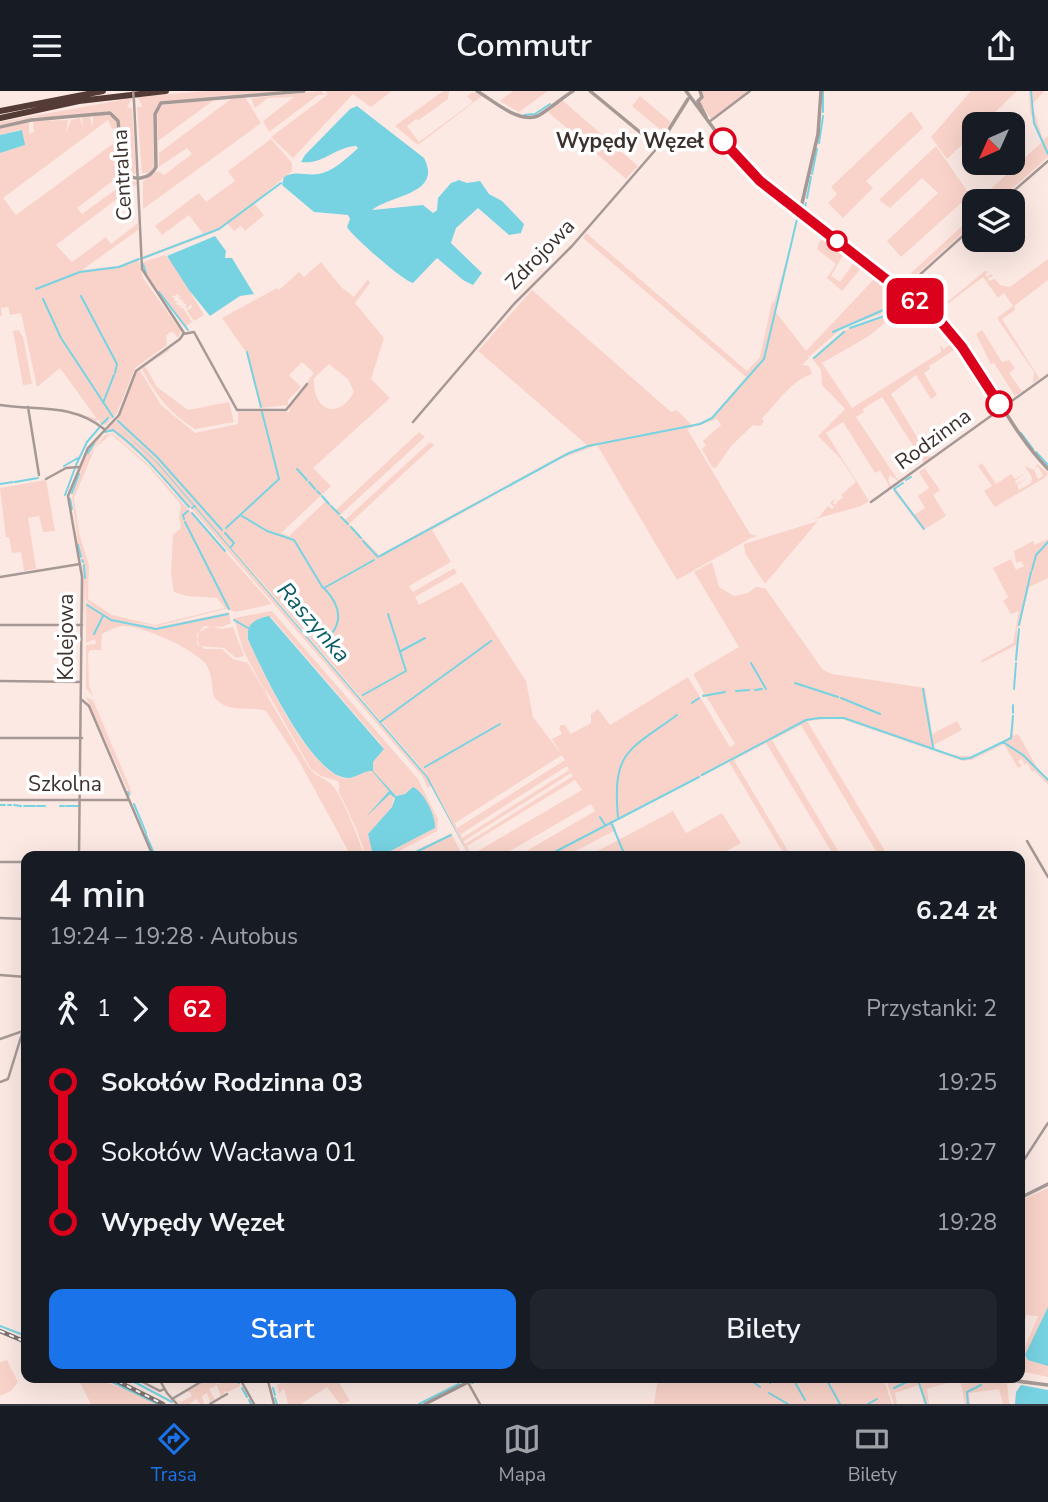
<!DOCTYPE html>
<html lang="pl">
<meta charset="utf-8">
<style>
body{margin:0;font-family:"Nunito Sans",sans-serif;background:#20242c;color:#f1f3f6;height:100vh;display:flex;flex-direction:column;font-size:26px;white-space:nowrap}
*{box-sizing:border-box;margin:0}
p{font-size:23px;color:#9ea1a6}
.icon{flex:none;width:38px;height:38px;fill:none;stroke:currentColor;stroke-width:2;stroke-linecap:round;stroke-linejoin:round}
.map{position:relative;flex:1;overflow:hidden}
.panel{position:absolute;left:21px;top:760px;width:1004px;height:532px;display:flex;flex-direction:column;background:#171b24;border-radius:14px;box-shadow:0 7px 28px #0002}
.panel>*{flex:none}
.badge{padding:0 14px;border-radius:10px;font-size:24px;line-height:46px}
.needle{width:46px;rotate:225deg}
.buttons{position:absolute;left:962px;top:21px;display:grid;gap:14px}
.buttons a{display:grid;place-items:center;width:63px;height:63px;border-radius:14px;background:#171b24;box-shadow:0 7px 28px #0002;font-size:35px}
.map>.badge{position:absolute;translate:-50% -50%;box-shadow:0 0 0 4px #fff}
.legs{display:flex;align-items:center;gap:10px;height:77px;padding:0 28px;font-size:23px}
.legs p{margin-inline-start:auto}
.overview{display:flex;align-items:center;justify-content:space-between;height:119px;padding:0 28px}
h1{font-size:38px;font-weight:600;line-height:52px}
.button{display:flex;gap:14px;margin-top:auto;padding:14px 28px}
.button a{flex:1;height:80px;border-radius:14px;background:#1a73e8;color:#fff;font-size:28px;font-weight:600;line-height:80px;text-align:center}
.button a+a{background:#20242c;color:#f1f3f6}
ul{padding:0 28px;list-style:none}
li{display:flex;align-items:center;gap:24px;height:70px;font-size:26px}
li i{display:grid;place-items:center;width:10px;height:100%;margin:0 9px;background:currentColor}
li i::after{content:'';width:18px;height:18px;margin:-9px;border:5px solid;border-radius:50%;background:#171b24}
li p{margin-inline-start:auto}
li:first-child i{background:linear-gradient(#0000 50%,currentColor 0)}
li:last-child i{background:linear-gradient(currentColor 50%,#0000 0)}
header{display:flex;justify-content:space-between;align-items:center;height:91px;padding:0 28px;background:#171b24;font-size:32px;font-weight:600}
.tab-bar{display:flex;justify-content:space-around;align-items:center;height:98px;border-top:2px solid #363941;background:#171b24;font-size:19px;color:#9ea1a6}
.tab-bar a{display:grid;justify-items:center;gap:4px}
.tab-bar .on{color:#1a73e8}
.map>svg:first-child{display:block}
</style>
<header><svg class="icon" aria-label="menu" viewBox="0 0 24 24"><path d="M4 6h16M4 12h16M4 18h16"/></svg>Commutr<svg class="icon" aria-label="share" viewBox="0 0 24 24"><path d="M12 15V3M7 8l5-5 5 5M5 13v7h14v-7"/></svg></header>
<div class="map">
<svg width="1048" height="1313" viewBox="0 0 1048 1313">
<rect width="100%" height="100%" fill="#fce9e4"/>
<path fill="#f9d3c9" fill-rule="evenodd" d="M206,0H284L161,10L153,22L154,75L150,82H142L137,16H142V14L137,6Z
M321,0L325,4H318L269,41L263,30L294,6L268,7L255,17L251,7Z
M326,0H392L371,16L353,3L293,67L271,46L327,4Z
M443,0H449L448,8L419,29L416,28L407,35L419,51L473,11L467,5L473,1L482,5L418,54L395,35Z
M513,0H548L519,21L500,10Z
M702,0H749L711,28L700,11Z
M971,0H1017L983,33H975V41L947,68L931,46Z
M1029,0H1044L1032,14L1043,49L1048,45V66L998,110H989L984,104L1042,51L1030,21Z
M640,5L671,31L664,42L632,15Z
M245,6L261,32L143,118V90L158,80L164,84L192,63L187,57L159,76V62L231,8Z
M132,7L127,16L132,17L136,82L132,84L123,76C121,59 126,32 111,20L66,26H34L0,34V31Z
M214,9L158,50L157,22L163,14Z
M562,9L638,75L626,88L548,21Z
M911,20L923,37L866,90L873,97L843,127L828,112L837,103L831,96Z
M106,23L115,28L117,37L112,38L108,29L3,107L16,124L114,52L118,53L119,61L115,62L118,63V68L115,69L118,70L119,79L116,81L123,85H119L77,117L82,123L126,91L123,88L125,87L138,92L56,154L72,171L106,146L111,153L138,132V139L82,179L118,175L138,167L143,187L181,240L178,247L173,241H170L166,245L167,254L135,277L117,322L110,329L107,326L110,330L106,334L99,332L100,328L96,330L56,316L97,328L60,277L37,296L21,222L10,224L8,216L1,217L2,225H0V62L25,54L19,39L0,44V38L29,31V43L34,41L33,30L68,29L66,43L71,29L80,27L83,37L82,27L89,25L93,36V25Z
M271,48L292,72V80L254,112L264,124L245,140L241,135L234,140L228,133L213,142L144,168V165L203,143L189,124L162,144L155,135L199,102L206,111L235,90L228,80Z
M936,55L970,104L901,166L887,150L938,102L922,87L890,117L879,109Z
M975,123V131L917,183L907,195L898,194Z
M799,124L823,144L798,127L775,220L806,260L876,186L897,203L898,208L881,223L842,237L810,265L808,264L809,267L802,274L809,275L812,283C790,290 777,313 762,327L764,331L760,335L753,334L731,355L716,377L712,376L702,358L706,354L703,350L721,334L717,328L687,338L750,443L758,445L809,430L751,447L677,489L597,354L557,369L432,439L451,471L409,495L413,501L454,477L457,482L415,506L419,514L462,491L526,590L533,626L562,664L455,732L457,737L565,669L552,648L562,643L559,637L561,634H565L571,643L591,632V623L598,618L610,634L688,586L730,656L735,653L706,605L702,604L704,602L693,583L739,556L694,481L712,471L719,496L734,505L748,502L756,496L765,497L823,579L832,583L925,597L932,643L957,630L962,639L934,654L935,658C970,671 978,666 1010,646L1014,625L1013,645L1018,643L1038,678L1048,687V694L1035,680L1032,681L1027,672L1024,674L1022,668L1018,670L1022,675L1018,677L1004,653L971,669L963,670L839,627L807,630L888,765H879L801,634L772,649L841,765H834L766,652L734,669L791,765H785L729,671L613,731L616,739L566,765H518L595,720L591,713L501,765H469L422,678L232,457L223,447L426,685L431,695L428,697L422,685L197,424L150,373L113,341H103C128,322 122,301 139,278L161,314L195,342L238,333V321H290L289,316L314,282L302,271L289,284L301,296L288,309V314L260,317L246,261L222,227L277,197L279,199L299,181L304,186L321,171L341,196L354,206L368,188L370,192L355,212L384,247L371,288L390,307L313,377L331,395L281,442L289,445L327,409L336,419L419,341L425,346L340,424L345,429L430,351L434,354L349,433L379,464L562,364L587,354L478,260L532,199L671,321L677,319L692,334L711,327L746,286L583,147L586,142L747,280L760,266L772,211L774,212ZM329,273L348,288L354,301C337,331 312,318 314,287ZM567,675L569,679L462,747L461,743ZM571,682L573,685L465,753L464,750ZM575,689L582,699L471,764L467,755Z
M826,146L845,161L831,185L840,191L855,170L849,164L872,185L862,176L842,200L827,187L836,173L817,158L819,151Z
M165,164L176,177L204,224L194,230L187,220L192,216L191,213L186,219V212L183,214L184,210L181,212L183,208L179,209L181,205L178,207L179,203L171,206L176,207L173,209L179,211L175,212L182,216L178,217H183L192,231L186,235L188,241L144,180L143,171Z
M1048,168V189L1014,215L1015,219L1002,228L1039,287L1042,285L1033,292L1034,281L997,227L1013,215L1004,202L998,207L983,186L937,221L942,229C932,219 917,211 919,196L945,176L922,194L940,217L985,180L990,181L986,182V186L991,183L993,185L988,187L989,190L995,188L1000,194L1010,196Z
M902,210C919,210 948,242 959,256L929,275L930,278L924,282L937,304L931,308L916,284L891,303L926,361L930,366L934,364L924,372L882,306L863,318L864,321L856,326L898,389L902,387L898,390L890,384L888,389L891,395L887,398L889,395L880,379L875,382L843,331L826,342L869,410L861,415L812,429L820,425L828,415L832,418L834,416L830,412L835,407L833,412L836,414L837,410L843,407L841,404L856,391L841,368L818,345L845,318L822,294L821,279L812,267L843,240L894,221V225L891,226L893,230H887L869,245L822,272L852,317L941,261L940,254L944,258L952,252L938,235L918,219L899,221L898,217Z
M19,239L23,246L32,293L23,294L13,240Z
M982,239L1002,271L1009,269L1015,277L1009,282L1021,299H1024L1015,305L994,272L991,273L976,243Z
M168,258L170,259L145,275L157,296L188,319L229,311L234,331L195,338C170,323 154,302 141,276Z
M112,342L150,375L272,513L236,521L226,518L157,535L125,530L156,536L229,521L231,532L222,536L204,535L197,543V553L205,558H222L233,568L248,572L310,678C317,686 325,687 332,694C342,704 360,750 364,765H351L299,670L266,620C253,615 228,623 215,607C211,602 214,584 205,572C192,557 141,534 122,535C115,536 108,540 102,543L101,559H90L88,563L89,595L160,765L93,605L86,597V554L96,553L95,548L86,552V511L94,515L86,509V484L84,537L82,474H85L86,483L80,456L82,466L80,467L72,429L78,450L72,406L85,370L71,406L72,426C67,396 81,367 100,343L102,345L87,367L105,344ZM111,343L149,376L181,414L179,425L181,437L173,444L171,482L174,501L187,505L217,507L225,517L155,534L112,524L88,508L89,474L79,442L74,407L95,357Z
M982,372L996,393L1011,383L1015,388L1025,382L1015,390L1016,393L1028,387L1017,394L1019,399L1031,392L1032,387L1025,375L1034,379L1038,388L1043,385L1038,375L1036,377L1037,373L1048,382L1046,386L995,416L984,400L992,395L978,375Z
M929,374L925,378L940,399L933,404L946,425L923,439L893,400L903,392L895,398L914,424L925,417L918,405L929,397L919,381Z
M46,389L55,440L43,441L39,425L28,427L36,477H41L24,480L21,461L12,462L9,446H6L0,397Z
M818,430L765,493L745,462L744,453Z
M1048,448V487L1029,496L1020,534L1017,537V569H1015L1016,554L981,572L982,569L1013,552L1019,520L1011,523L1003,510L1008,506L993,477L1011,468L1016,479L1024,475L1021,470L1016,472L1014,460L1033,450L1034,454Z
M272,520L418,688L438,728L437,740L390,765H381L435,737L433,725L413,696L405,703L394,705L392,716L368,743L374,765L365,763C359,741 348,720 338,699L340,697L338,690L321,685L311,678L265,597L268,606L243,559L234,527ZM271,526L380,652L384,658L373,671V681C360,678 353,693 338,685C302,666 264,584 248,548L247,541Z
M211,535L221,538L233,536L244,565L236,567L224,557L200,555L197,549L199,541Z
M86,606L93,609L132,702L130,704Z
M673,720L686,742L722,722L741,752L718,765H588Z
M451,742L463,765H404L446,745Z
M1048,1097V1286L1020,1280L1022,1263L1038,1225L1026,1224V1227H1020V1110Z
M7,1269L18,1291L11,1300L0,1305V1271Z
M77,1286H94L128,1300L98,1286H105L160,1313H91Z
M212,1286L217,1293L229,1286H238L240,1295L228,1301L226,1300L221,1306L217,1294L209,1298L215,1309L210,1311L207,1302L202,1305L204,1313H200L196,1308L190,1313H180L176,1308L181,1311L192,1305L190,1301L186,1300Z
M284,1286L286,1291L294,1286H336L350,1310L340,1313L327,1296L301,1313H288L284,1297L279,1303L277,1294L282,1292L281,1288Z
M658,1286H883L892,1313H654Z
M885,1286H981L1007,1291L1009,1313H1003L999,1298L969,1302L970,1313H965L960,1288L927,1298L929,1313H924L919,1294L895,1302L897,1313H894Z"/>
<path fill="#77d3e2" d="M357,15L424,67C443,103 391,104 372,119L423,114L433,122L437,119L438,107L451,92L459,89L467,92L480,90L489,103L502,110L524,133L521,142L509,144L478,117L456,137L451,152L482,182L473,194L463,189L437,167L413,192C402,189 353,146 347,136L350,128L348,124L314,121L282,94L284,86C295,79 306,85 318,83C333,81 347,67 358,57L356,55C335,56 323,74 301,71L305,64L350,18Z
M22,39L25,54L0,62V44Z
M215,145L226,160L225,167H232L254,203L240,205L210,225L189,199L167,165Z
M115,333L158,372L428,686L469,765L426,686L157,372Z
M269,525L384,658L373,671V680L396,705L405,703L413,696C424,701 436,725 435,737L381,765L373,764L368,743L392,716L395,707L390,703L365,727L389,700L372,680C360,680 355,690 342,686C308,676 262,580 248,548C246,532 255,528 269,525Z
M1048,1216V1275L1028,1269L1025,1264Z
M1021,1294L1048,1299V1313H1015L1016,1301Z"/>
<g fill="none" stroke-linecap="round" stroke-linejoin="round">
<path stroke="#77d3e2" stroke-width="2" d="M1031,0L1034,32L1048,63
M823,21V0
M524,24L535,23L550,13
M819,52L823,25
M812,83L817,58
M807,107L811,86
M805,116L806,112
M143,167L219,138L281,92
M143,173L146,182
M36,198L80,181L119,176L139,168
M159,201L188,239
M81,205L117,273L115,282
M43,208L61,247L113,326
M850,237L890,223
M833,241L890,216
M247,261L261,316
M814,267L844,241
M103,312L114,284
M118,330L157,366L222,439
M102,333L108,327
M105,341L113,339C142,360 165,389 189,416
M1021,342L1033,358
M1036,361L1048,374
M88,362L94,352
M76,374L87,351L99,337
M64,375L78,367
M297,378L307,389
M906,389L911,386
M15,391L38,387
M309,391L315,398
M903,392L894,398L924,438
M0,393L13,391
M317,400L320,403
M72,402L79,383
M65,404L75,377
M322,405L329,413
M70,408L72,418
M331,415L339,423
M192,417L195,415
M192,422L225,460
M242,425L267,440L294,449L323,497
M341,426L348,433
M184,428L183,424L188,420
M185,431L229,518
M351,436L361,447
M226,437L279,388L262,321
M225,442L234,452L231,456
M363,450L378,466
M78,454L81,466
M380,465L569,362L588,355L700,333L712,327L764,268L798,124
M82,469L83,471
M84,474L85,487
M1032,479L1036,464L1048,451
M87,514L111,529L156,538L228,523
M234,529L248,537
M1019,534L1031,481
M94,543L103,525
M320,555C343,536 344,518 324,497L374,469
M401,560L425,547
M1016,569L1019,538
M751,572L766,598
M795,592L838,606
M923,598L933,656
M1014,598L1016,572
M755,599L762,598
M736,600L749,599
M363,604L406,580L388,523
M703,605L725,601
M841,607L880,623
M692,612L699,607
M1013,622V614
M380,631L491,550
M1003,651L1023,664L1048,689
M425,676L500,633
M702,684L806,629L819,627H844L962,668L970,667L1011,647L1013,625
M128,701L129,704
M134,713L146,742
M0,714H5
M8,714H11
M14,714L21,715
M24,715H35
M37,715H45
M60,715H64
M66,715H78
M600,726L605,734
M618,727C612,660 628,660 677,624
M611,731L625,765
M146,744L155,765
M408,765L451,744
M547,765L699,686
M0,1235L26,1245
M102,1286L158,1313
M125,1286L172,1311
M236,1286L239,1292
M270,1286L271,1291
M792,1286L805,1309
M825,1286L840,1313
M917,1286L926,1313
M748,1287L760,1296
M472,1292L483,1286
M770,1292L774,1286
M242,1297L247,1306
M273,1297L275,1304
M894,1297L915,1287
M769,1302L788,1313
M275,1307L277,1313
M249,1309L251,1313
M419,1313L459,1293
M868,1313L877,1308
M968,1313L967,1301L981,1294"/>
<path stroke="#a69995" stroke-width="2.5" d="M709,31L750,0
M1002,110L1048,70
M919,185L916,200L921,215
M905,202L915,188L975,134
M183,243L194,241L237,319H286L307,293
M0,314C36,320 72,312 104,338
M28,316L39,384
M413,331L514,213L572,155L658,56
M46,388L66,377L78,376
M871,411L1048,284
M0,486L80,473
M0,534H82
M0,590L81,591
M82,609L89,615L153,765
M0,647H82
M0,709H129
M1027,750L1048,786
M79,765L82,486L68,405L88,357L119,324L136,280L180,248L184,242L142,178L134,10
M0,771H26
M0,827L26,828
M0,884L26,886
M0,948L26,939
M0,991L8,988L26,930
M1020,1075L1048,1032
M133,1286L160,1300L164,1298
M158,1286L167,1302L177,1313
M239,1286L254,1313
M267,1286L274,1313
M465,1286L480,1313
M172,1308L209,1286
M210,1313L227,1303"/>
<path stroke="#a69995" stroke-width="3.5" d="M477,0C494,10 522,36 541,23C552,16 562,7 573,0
M590,0L658,56L688,8
M686,0L728,57L760,90L946,236C986,279 1007,336 1048,378
M698,10L706,26
M698,10L702,6L700,0
M0,36L31,29L110,22L118,30L123,80C132,91 150,89 156,76L155,23L161,12L304,0
M800,121L818,43L821,0
M1020,1107L1048,1093
M986,1286L1048,1294
M425,1313L478,1286"/>
<path stroke="#553b35" stroke-width="6" d="M0,20L103,0
M0,27L79,10L166,0"/>
<g stroke="#81736f" stroke-width="4.5">
<path id="rail" d="M0,1240L26,1251
M109,1286L163,1313"/>
</g>
<use href="#rail" stroke="#fff" stroke-width="2" stroke-dasharray="5" stroke-linecap="butt"/>
<path stroke="#a69995" stroke-width="2.5" d="M133,0L134,10"/>
</g>
<g fill="none" stroke-linecap="round" stroke-linejoin="round">
<g stroke="#fff" stroke-width="16">
<path id="line-1" d="M723,50L760,90L942,232L962,256L999,313"/>
</g>
<use href="#line-1" stroke="#db011c" stroke-width="10"/>
</g>
<g fill="#fff" stroke="#db011c" stroke-width="3.5">
<circle cx="723" cy="50" r="12"/>
<circle cx="837" cy="150" r="9"/>
<circle cx="999" cy="313" r="12"/>
</g>
<g text-anchor="middle" stroke-width="7" stroke-linejoin="round" paint-order="stroke">
<g font-size="21" font-weight="bold" fill="#3d312e" stroke="#fff" text-anchor="end">
<text x="704" y="57">Wypędy Węzeł</text>
</g>
<g font-size="21" fill="#3d312e" stroke="#fff">
<text transform="translate(122 84) rotate(-93)" y="7">Centralna</text>
<text transform="translate(540 163) rotate(-46)" y="7">Zdrojowa</text>
<text transform="translate(933 348) rotate(-36)" y="7">Rodzinna</text>
<text transform="translate(66 546) rotate(-90)" y="7">Kolejowa</text>
<text x="65" y="700">Szkolna</text>
</g>
<g font-size="23" font-style="italic" fill="#075a65" stroke="#fff">
<text transform="translate(314 531) rotate(49)" y="8">Raszynka</text>
</g>
</g>
</svg>
<div class="buttons">
<a><svg class="needle" viewBox="-14 -14 28 28"><path d="M0-13l5 13h-10z" fill="#e53935"/><path d="M0 13l5-13h-10z" fill="#9ea1a6"/></svg></a>
<a><svg class="icon" aria-label="layers" viewBox="0 0 24 24"><path d="M12 4l9 5-9 5-9-5zM3 14l9 5 9-5"/></svg></a>
</div>
<b class="badge" style="left:915px;top:210px;background:#db011c;color:#fff">62</b>
<section class="panel">
<div class="overview"><div><h1>4 min</h1><p>19:24 – 19:28 · Autobus</p></div><b>6.24 zł</b></div>
<div class="legs"><svg class="icon" aria-label="walk" viewBox="0 0 24 24"><circle cx="13" cy="4" r="2"/><path d="M13 8l-2 6 4 7M11 14l-3 7M7 12l3-4h3l4 4"/></svg>1<svg class="icon" aria-label="forward" viewBox="0 0 24 24"><path d="M9 5l7 7-7 7"/></svg><b class="badge" style="background:#db011c;color:#fff">62</b><p>Przystanki: 2</p></div>
<ul>
<li><i style="color:#db011c"></i><b>Sokołów Rodzinna 03</b><p>19:25</p></li>
<li><i style="color:#db011c"></i><span>Sokołów Wacława 01</span><p>19:27</p></li>
<li><i style="color:#db011c"></i><b>Wypędy Węzeł</b><p>19:28</p></li>
</ul>
<div class="button"><a>Start</a><a>Bilety</a></div>
</section>
</div>
<nav class="tab-bar">
<a class="on"><svg class="icon" aria-label="directions" viewBox="0 0 24 24"><path d="M12 3l9 9-9 9-9-9zM9 14v-3h6M13 9l2 2-2 2"/></svg>Trasa</a>
<a><svg class="icon" aria-label="map" viewBox="0 0 24 24"><path d="M3 6l6-2 6 2 6-2v14l-6 2-6-2-6 2zM9 4v14M15 6v14"/></svg>Mapa</a>
<a><svg class="icon" aria-label="tickets" viewBox="0 0 24 24"><path d="M3 7h18v10H3zM15 7v10"/></svg>Bilety</a>
</nav>
